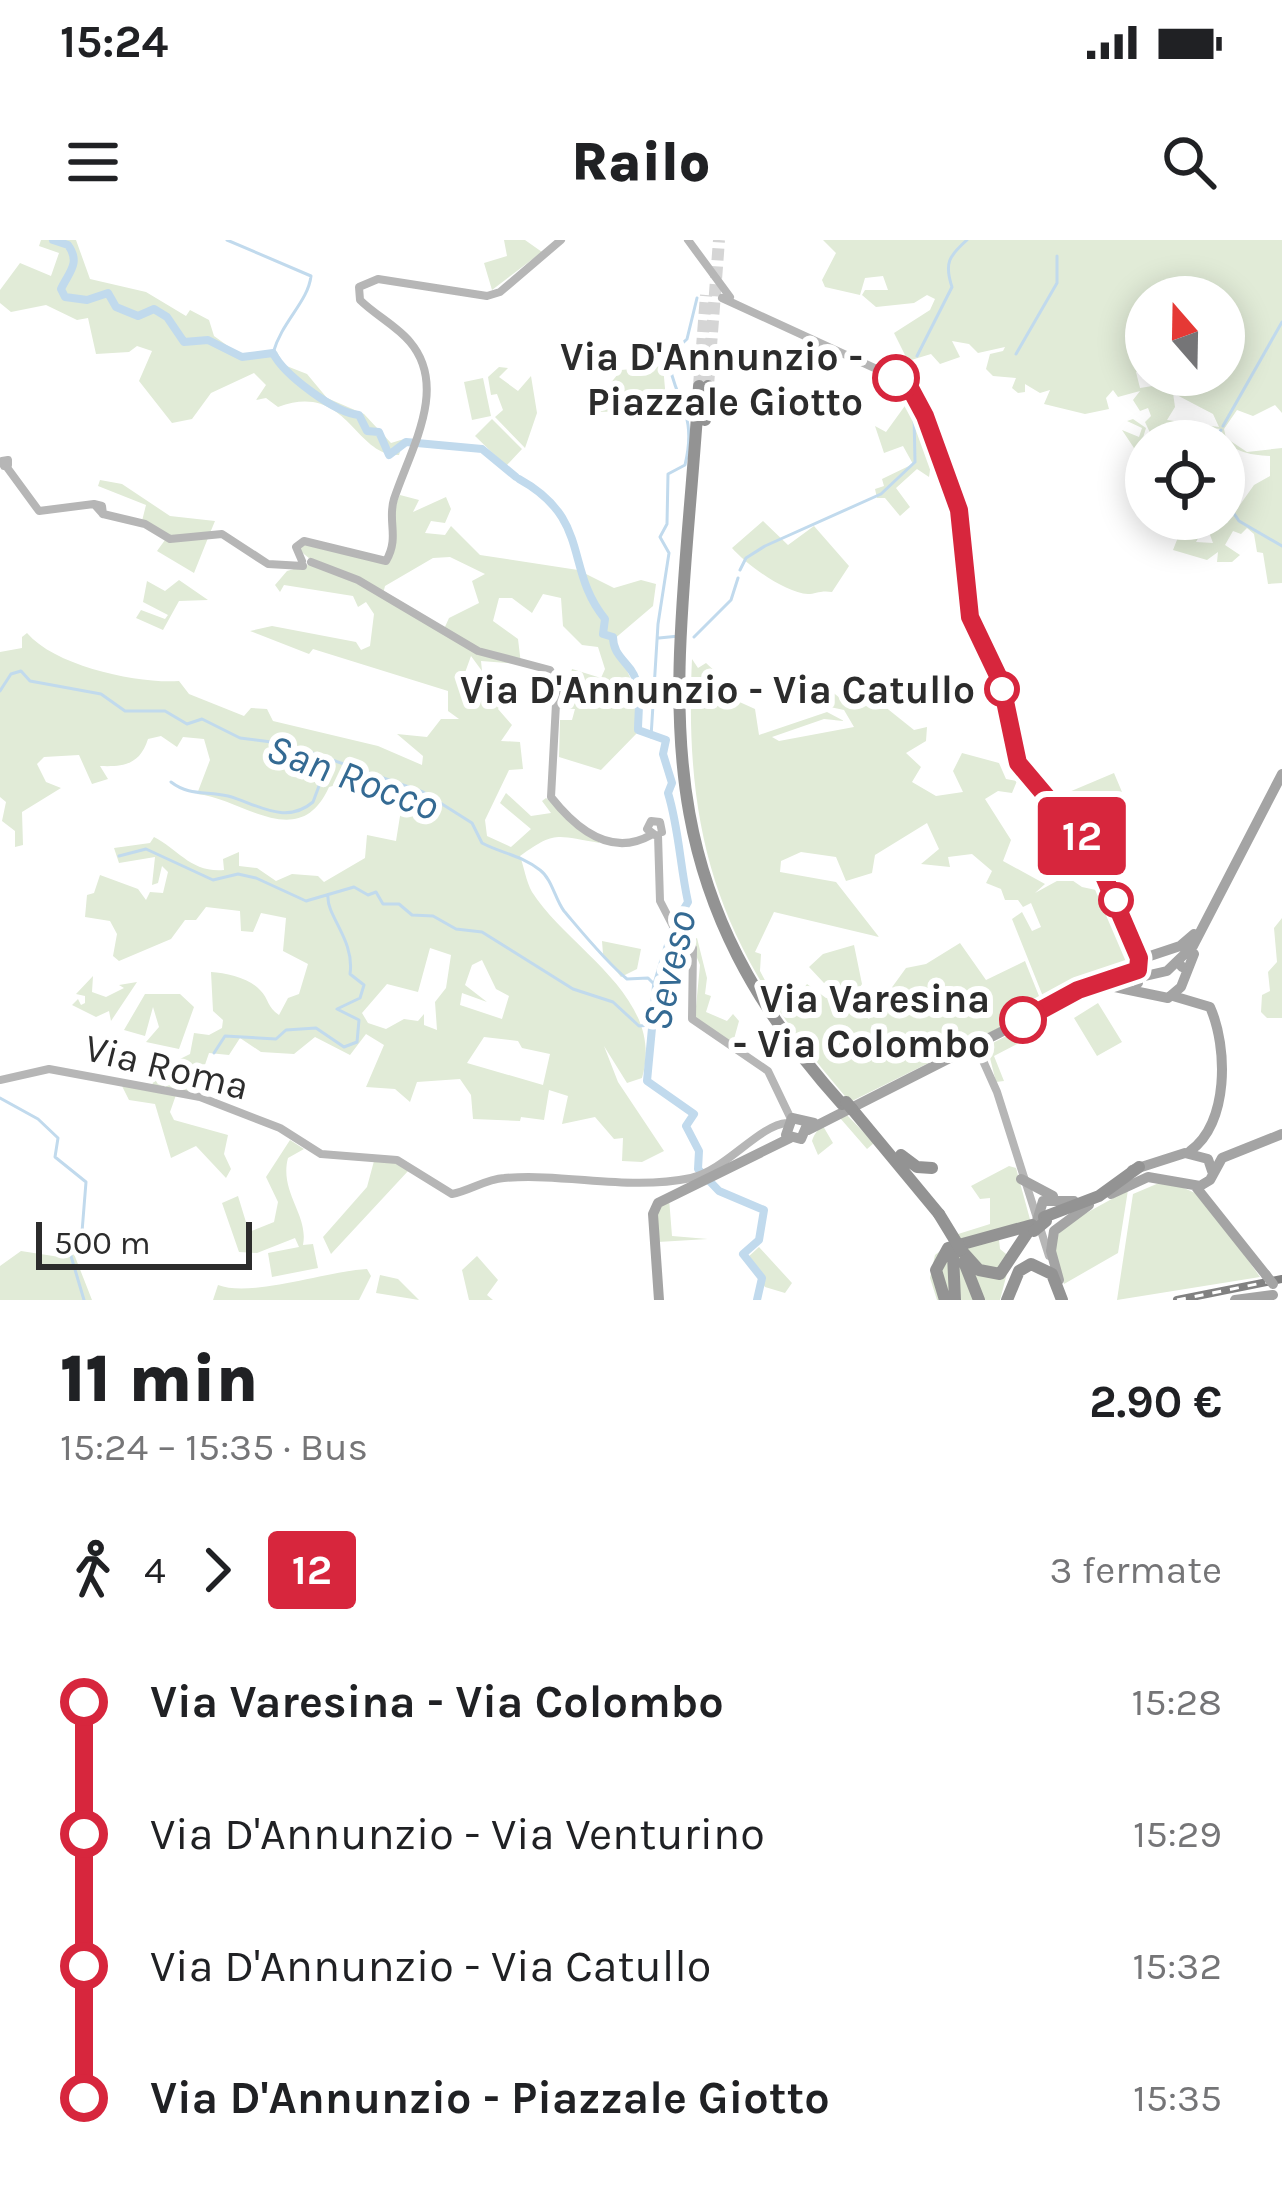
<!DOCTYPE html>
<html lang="it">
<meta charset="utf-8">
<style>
body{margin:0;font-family:Karla,sans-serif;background:#f2f2f2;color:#202124;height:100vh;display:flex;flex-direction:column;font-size:45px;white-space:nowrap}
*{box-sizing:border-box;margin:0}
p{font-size:39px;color:#757577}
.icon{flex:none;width:66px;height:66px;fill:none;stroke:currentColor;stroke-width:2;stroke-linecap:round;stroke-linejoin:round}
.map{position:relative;height:1060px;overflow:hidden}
.details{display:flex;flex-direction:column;background:#fff;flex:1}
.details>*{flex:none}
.badge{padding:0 24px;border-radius:9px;font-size:42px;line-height:78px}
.needle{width:78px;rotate:340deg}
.buttons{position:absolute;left:1125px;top:36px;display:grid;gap:24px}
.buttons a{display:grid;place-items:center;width:120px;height:120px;border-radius:50%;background:#fff;box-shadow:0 6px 30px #0003;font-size:60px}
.scale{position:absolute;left:36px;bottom:30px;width:216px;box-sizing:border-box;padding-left:12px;border:6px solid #2c2c2c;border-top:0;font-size:33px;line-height:42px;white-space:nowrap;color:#2c2c2c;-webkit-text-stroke:9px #fff;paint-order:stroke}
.map>.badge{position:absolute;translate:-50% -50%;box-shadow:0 0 0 6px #fff}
.legs{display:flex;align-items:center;gap:18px;height:132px;padding:0 60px;font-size:39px}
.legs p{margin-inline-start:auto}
.head{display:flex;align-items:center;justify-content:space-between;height:204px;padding:0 60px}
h1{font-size:66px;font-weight:800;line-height:90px}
ul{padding:0 60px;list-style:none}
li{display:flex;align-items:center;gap:42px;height:132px;font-size:45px}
li i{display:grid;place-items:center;width:18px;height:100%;margin:0 15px;background:currentColor}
li i::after{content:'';width:30px;height:30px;margin:-15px;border:9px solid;border-radius:50%;background:#fff}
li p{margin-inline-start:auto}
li:first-child i{background:linear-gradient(#0000 50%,currentColor 0)}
li:last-child i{background:linear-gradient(currentColor 50%,#0000 0)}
.status{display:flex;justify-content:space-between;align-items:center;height:84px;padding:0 60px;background:#fff;direction:ltr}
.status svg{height:33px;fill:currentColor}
header{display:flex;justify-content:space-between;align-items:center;height:156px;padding:0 60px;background:#fff;font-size:54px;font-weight:800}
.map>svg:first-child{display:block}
</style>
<div class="status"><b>15:24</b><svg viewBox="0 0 49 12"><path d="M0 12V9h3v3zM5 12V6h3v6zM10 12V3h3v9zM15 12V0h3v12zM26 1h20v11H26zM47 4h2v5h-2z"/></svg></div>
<header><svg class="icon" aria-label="menu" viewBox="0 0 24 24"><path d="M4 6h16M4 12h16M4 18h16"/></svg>Railo<svg class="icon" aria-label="search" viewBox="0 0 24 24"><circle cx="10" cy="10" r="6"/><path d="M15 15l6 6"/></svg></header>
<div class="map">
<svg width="1282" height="1060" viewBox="0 0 1282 1060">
<rect width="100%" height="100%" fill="#fff"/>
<path fill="#e1ebd7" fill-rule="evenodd" d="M41,0H76L90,39L146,52L186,76L190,70L209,80L214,96L239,114L277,112L284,125L307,134L327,158L364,174L391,203L404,199L399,215C354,217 348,141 278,167L266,158L256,160L266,145L254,133L211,153L192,179L172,183L139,141L152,111L137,106L129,112L96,114L88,78L77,80L46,65L11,72L0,63V50L20,23L51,36L59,13L39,6Z
M504,0H525L542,12L492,50L484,23L507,16Z
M823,0H1282V173L1275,165L1253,176L1237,170L1224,189L1226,198L1247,212L1282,208V343L1268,344L1263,313L1257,312L1254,294L1247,288L1241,294L1233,291L1225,305L1240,315L1232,322H1217L1218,312L1207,320L1173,310L1184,282L1189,292L1200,295L1196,302L1213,303L1206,284L1197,279H1224V255L1237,269L1254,245L1270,236V216C1249,215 1228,212 1221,189L1176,184L1178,201H1146L1142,220L1122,190L1139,197L1142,188L1127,181L1133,179L1146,188L1142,201L1152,197L1145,182L1151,176L1148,168L1140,171L1133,160L1140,151L1118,157L1113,150L1106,158L1109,169L1085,174L1044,164L1050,150L1040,153L1025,144V152L1018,153L1012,148L1016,138L993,136L986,129L990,114L1003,111L1005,107L978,113L969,104L952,101L960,117L940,124L931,114L908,121L894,93L930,70L935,59L927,55L914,63L876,67L862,55L865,50H888L883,36L865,38L860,55L825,47L822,40L836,13ZM1146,57H1224V135H1165V144L1140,148L1136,132L1146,127ZM1173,153L1213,174L1219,187L1167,180L1175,167Z
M663,126L667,171L588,172L621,130Z
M499,127L508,128L499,137L518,151L531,136L537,173L525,208L495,177L503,170L497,154L491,155L488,137Z
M483,138L491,176L472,180L464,142Z
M907,163L912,173L919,170C928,190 933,215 929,237L917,229L896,248L910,267L900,276L885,258H877L875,249L884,246L882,239L913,224L903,206L884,213L875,186L886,192Z
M492,179L522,209L506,226L475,196Z
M100,240L122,244L170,276L215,281L210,293L173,298L142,281L146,265L98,246Z
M400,255L419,260L413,272L446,257L451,269L445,283L431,281L425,293L445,295L451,286L480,315L578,330L614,348L641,340L656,344L653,366L613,400L639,457L638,492L601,530L559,517L560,480H572L575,469L556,468L557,448L569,441L572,429L601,438L605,429L598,407L582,405L563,386L561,358L543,354L532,373L512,358H499L493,381L518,399L521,424L481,421L482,431L471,416L462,441L502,450L506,455L498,469L512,485L501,501L520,502L523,529L509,530L485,580L487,596L511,607L531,589L500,563L506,553L531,576L551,573L542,561L546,558L600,603C556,596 556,590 520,616C524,627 526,641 532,652C569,710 666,757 642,838L627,843L604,806L618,842L664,911L642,922L622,921L623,898L614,899L595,877L562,884L568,856L549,850L544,880L521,877L520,881L473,879L471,855L460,839L417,842L410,862L395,849L366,847L384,805L366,794L350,815L315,797L294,814L261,812L240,798L229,815L209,813L194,857L176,855L170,872L174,880L228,895L224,914L231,929L226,938L196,906L171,918L155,864L129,860L122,846L151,850L158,822L168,825L190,814L194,793L209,795L222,788L223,780L213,771L211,732C227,733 249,738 260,750C269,759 267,767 279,775L288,758L299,754L308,724L283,711L286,678L261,673L253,692L241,691L240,671L206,667L196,680H185L171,699L119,721L113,716L117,694L110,681L85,677L87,655L94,653L100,635L138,649L146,660L150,652L163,653L168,632L162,626L158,643L152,645L155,617L119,623L114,608L150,603L154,597C178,609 191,633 224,630L223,619L239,612V626L257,628L276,641L292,634L318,636L324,642L365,618L367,595L396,601L401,570L375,554L365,557L340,544L329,547C299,614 242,558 197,554L210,520L204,499L183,497L177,507L161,496L148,499C140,524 125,527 100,526L108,539L92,544L79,515L44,517L37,524L46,542L61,548L22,572L23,605L15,607V591L2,581L6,562L0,557V412L22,408V397L27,393C56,427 140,444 179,441L189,454L244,476L251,468L267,469L273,481L378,506L422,525L423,516L397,494L427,497L441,479H459L448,471V451L313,409L309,414L250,391L272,386L356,402L361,410L370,406L374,374L366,362L358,367L353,356L284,345L280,352L275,345L287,331L315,323L299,310L304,303L384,323C406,301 387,277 400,255ZM450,317L485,334L472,341L479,363L449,378L444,389L383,354L385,346L433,318ZM430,708L451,715L446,748L435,762L437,790L424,785V774L418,781L404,779L386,789L368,783L362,773L387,744L418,752ZM482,720L496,749L509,756L502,779L460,765L462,753L487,762L465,745L472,725ZM484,797L518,801L522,808L550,814L543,845L467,823Z
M763,281L788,305L814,286L849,326L832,352C821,350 815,354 808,354C785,353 746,324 732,308Z
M208,298L194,333L157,311L165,300Z
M179,340L208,360L179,361L163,390L136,378L141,370L165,379L168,375L143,362L147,341L165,351Z
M692,419L698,428L706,423L718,434L713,450L755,469L759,495L827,472L844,481L824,479L772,497L779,501L854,487L844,470L830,467V450L846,463L869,454L914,490L927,487L926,501L906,513L921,527L912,542L936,556L963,552L953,531L962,513L999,523L1006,539L1017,541L1012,553L998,551L985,559L1011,600L1003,621L1045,644L1035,653L1066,636L1082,647L1110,653L1137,720L1046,764L1012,679L1022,672L1032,691L1041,687L1031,663L1023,667L1018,660H1005L1001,649L986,643L992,631L972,614L948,617L950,627L921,624L939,609L927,583L875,615L872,633L846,641L836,617L801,612L781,621L780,632L836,642L879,697L774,672L755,712L761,714L760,731L776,761L789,756L794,768L809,776L801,752L807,744L826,758H838L809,727L823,714L854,705L862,744L850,763L869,779L906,728L926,724L960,703L986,740L1025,721L1043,766L850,862C726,718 683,611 692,419Z
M1114,533L1122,552L1077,571L1069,552Z
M1282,678V778H1267L1261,772L1262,755L1270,751L1268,732L1277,722L1274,688Z
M697,698L707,738L705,754L711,756L706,772L727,781L733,774L739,781L731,810L695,777L700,725L690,701Z
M602,701L641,709L637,729L621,737L603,714Z
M93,736L92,752L106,757L124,748L119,745L137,742L111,781L109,771L96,777L72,765L78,759L81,765L85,763V756L76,754Z
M145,754H180L194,767L179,809L146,802L159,787L153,767L145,796L124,790Z
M1098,763L1122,802L1097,816L1074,778Z
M1045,776L1042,791L994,816L1004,841L996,842L987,806Z
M845,873L874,903L867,909L840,878L823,886L833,903L818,915L812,901C817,885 831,881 845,873Z
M290,900L304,909L288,918C279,952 309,975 303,1005L313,1004L318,1028L272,1037L268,1013L299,1007L295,998L257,1013L239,1012L222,963L238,956L249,992L274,982L278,962L266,937Z
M374,921H397L409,930L331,1014L323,997L367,947Z
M1009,926L1016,928L1031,983L999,1000L1000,1009L1011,1018L1000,1060H937L930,1038L935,1015L956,999L955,995L990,984V958L980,959L971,946Z
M1166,940L1204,957L1260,1037L1117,1060L1133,954Z
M1128,950L1118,1013L1064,1044L1054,1006L1061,987Z
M669,958L672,996L708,999L658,1002L656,973Z
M759,1007L792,1043L785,1053L765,1047L747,1018Z
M21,1011L66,1018L74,1014L92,1060H0V1026Z
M477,1016L498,1040L487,1055L493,1060H469L462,1030Z
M367,1029L371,1036L359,1060H213L218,1045C251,1058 327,1031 367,1029Z
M380,1035L398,1039L419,1060L376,1053Z"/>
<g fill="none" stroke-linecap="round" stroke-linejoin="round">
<path stroke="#c1daed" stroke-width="3" d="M227,0L311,36C308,62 282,81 273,113
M1016,114L1057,43V16
M917,116L952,47C944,23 949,16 967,0
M1223,186L1282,82
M1213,201L1221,190
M1224,259L1239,281L1282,306
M740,330L746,318L765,306L881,254L915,222L914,174
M694,397L731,360L738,338
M659,398L679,396
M0,451L11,434L21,431L30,441L101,454L125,471H165L187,484L202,479L240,498L287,504L423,552L472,583L482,603C503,614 521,615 540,630C552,639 555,659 564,671C581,691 606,722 627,739L648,738L656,746
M651,497L658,384L669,313L660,297L667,284L668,234L685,225C698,171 674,162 668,117L687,99L697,58
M171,542C189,556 206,551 228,556C255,563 285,586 313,562L328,522
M119,616L146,609L213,640L238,634L256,638L306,661L354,647L368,655L376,652L383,664H399L412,675L433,676L456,689L482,692L573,749L613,762L639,786L650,785
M214,813L225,796L276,799L286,790L316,788L344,807L357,802L359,780L337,769L360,758L364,745L350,734C355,701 327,676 328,657
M0,858L38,879L58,898L55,917L86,942L82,992L68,1006L84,1060"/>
<path stroke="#c1daed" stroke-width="8" d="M53,0L68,5C81,23 69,32 61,49L65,57L87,60L108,53L116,67L138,76L154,69L167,77L184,102L208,100L242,117L273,113C284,135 335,173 359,175L367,191L379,192L389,215L406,202L482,209L516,237
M519,239C592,279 564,329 605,379L603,394L613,397C613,412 622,418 631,430C643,447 638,471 638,490L666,500L663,514L672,543L668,553C679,589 680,626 688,662L674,685L656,746L647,841L694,874L686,886L699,911L698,929L719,951L764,970L759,1000L743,1014L762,1038L757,1060"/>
<path stroke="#d5d5d5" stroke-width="12" stroke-dasharray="12 6" stroke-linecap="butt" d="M699,146L706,55
M708,146L719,0"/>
<path stroke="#b6b6b6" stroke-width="8" d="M688,0L730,57
M722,58L894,137L919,160L959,270L970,377L1001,442L1011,505L1026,534L1094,613L1139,726
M8,220V225L4,226L2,221Z
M6,226L39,271L94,264L103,274L102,266L94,264
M103,274L145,284L170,299L222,294L268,324L303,326
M302,321L296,307L304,301L386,321C400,297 387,281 394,259C410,210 449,148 410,102C397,86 375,75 360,60L359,47L378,39L487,56L500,52L561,0
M311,322L358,340L478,411L550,430L557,445L551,557C577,590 612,617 651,595
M655,595L647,589L651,581L660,582L662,592
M658,595L660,661L690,719
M677,696L693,708L692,779L768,831L791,879
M976,805L997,852L1049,1016
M0,840L49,829L200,857L280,888L321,914L397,920L452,954C469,951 486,939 504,938C568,933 628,951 691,938C726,930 759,885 787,883"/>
<path stroke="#a4a4a4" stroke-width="10" d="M1137,735L1147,717L1180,706L1194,694
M1110,746L1168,758L1181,747L1194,714
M1173,756L1210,767C1228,807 1229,884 1190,911
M807,885L801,899L786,895L792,878L814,883
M808,890L1084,750L1167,731L1193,706L1282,534
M1132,930L1185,913L1208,919L1212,931
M1021,939L1053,956
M1196,947L1266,1035
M1111,954L1148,937L1200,946L1210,940L1222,918L1282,894
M1037,981L1043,961H1074
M1059,1040L1051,1011L1054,991L1089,965
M659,1060L653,974L658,963L790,898
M1235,1060L1273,1055"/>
<path stroke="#939393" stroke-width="12" d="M699,146C681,440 626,624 842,864
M705,180L708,146
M852,869L939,974
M901,915L917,927L932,928
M1044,977L1099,956L1139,927
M961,1010L979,1030L1000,1034L1032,986
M953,1014L955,1060
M964,1022L979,1060
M945,1060L936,1030L948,1008L1032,985
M1007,1060L1019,1031L1031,1024L1052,1034L1062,1060"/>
<g stroke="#818181" stroke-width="8">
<path id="rail" d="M1177,1060L1282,1039"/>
</g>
<use href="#rail" stroke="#fff" stroke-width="3" stroke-dasharray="9" stroke-linecap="butt"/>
<path stroke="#a4a4a4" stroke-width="10" d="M1178,722L1182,727
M1137,735L1138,743
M1266,1035L1273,1044"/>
<path stroke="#939393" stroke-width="12" d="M846,862L852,869
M939,974L961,1010
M1034,991L1046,981"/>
</g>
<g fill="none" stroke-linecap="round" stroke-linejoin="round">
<g stroke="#fff" stroke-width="27">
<path id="line-1" d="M896,138L910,148L925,176L959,270L970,377L1001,442L1018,523L1094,613L1139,718L1138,730L1078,750L1023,780"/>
</g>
<use href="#line-1" stroke="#d7263d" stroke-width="18"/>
</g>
<g fill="#fff" stroke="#d7263d" stroke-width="6">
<circle cx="896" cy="138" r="21"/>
<circle cx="1002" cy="449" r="15"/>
<circle cx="1116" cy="660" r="15"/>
<circle cx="1023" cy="780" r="21"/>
</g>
<g text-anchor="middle" stroke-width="12" stroke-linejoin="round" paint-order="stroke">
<g font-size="39" font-weight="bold" fill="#2c2c2c" stroke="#fff" text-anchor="end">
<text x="863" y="130">Via D'Annunzio -<tspan x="863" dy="45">Piazzale Giotto</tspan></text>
<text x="975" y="463">Via D'Annunzio - Via Catullo</text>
<text x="990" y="772">Via Varesina<tspan x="990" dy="45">- Via Colombo</tspan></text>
</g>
<g font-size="39" fill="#2c2c2c" stroke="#fff">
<text transform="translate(167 826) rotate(14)" y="14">Via Roma</text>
</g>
<g font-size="42" font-style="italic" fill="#346a93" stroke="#fff">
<text transform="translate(353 536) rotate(20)" y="15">San Rocco</text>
<text transform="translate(668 730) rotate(-77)" y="15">Seveso</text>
</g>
</g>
</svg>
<div class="buttons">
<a><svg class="needle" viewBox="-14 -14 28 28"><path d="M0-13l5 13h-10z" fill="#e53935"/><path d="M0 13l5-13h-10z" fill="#757577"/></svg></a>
<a><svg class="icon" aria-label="locate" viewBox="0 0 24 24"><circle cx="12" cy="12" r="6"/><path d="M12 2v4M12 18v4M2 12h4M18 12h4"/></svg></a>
</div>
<div class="scale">500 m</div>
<b class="badge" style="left:1082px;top:596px;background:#d7263d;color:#fff">12</b>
</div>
<section class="details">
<div class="head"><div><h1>11 min</h1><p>15:24 – 15:35 · Bus</p></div><b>2.90 €</b></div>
<div class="legs"><svg class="icon" aria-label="walk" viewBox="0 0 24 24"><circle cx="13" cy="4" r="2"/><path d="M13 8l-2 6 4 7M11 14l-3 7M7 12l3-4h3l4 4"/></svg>4<svg class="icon" aria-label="forward" viewBox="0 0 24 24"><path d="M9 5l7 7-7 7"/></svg><b class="badge" style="background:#d7263d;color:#fff">12</b><p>3 fermate</p></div>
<ul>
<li><i style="color:#d7263d"></i><b>Via Varesina - Via Colombo</b><p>15:28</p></li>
<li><i style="color:#d7263d"></i><span>Via D'Annunzio - Via Venturino</span><p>15:29</p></li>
<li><i style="color:#d7263d"></i><span>Via D'Annunzio - Via Catullo</span><p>15:32</p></li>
<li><i style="color:#d7263d"></i><b>Via D'Annunzio - Piazzale Giotto</b><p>15:35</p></li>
</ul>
</section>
